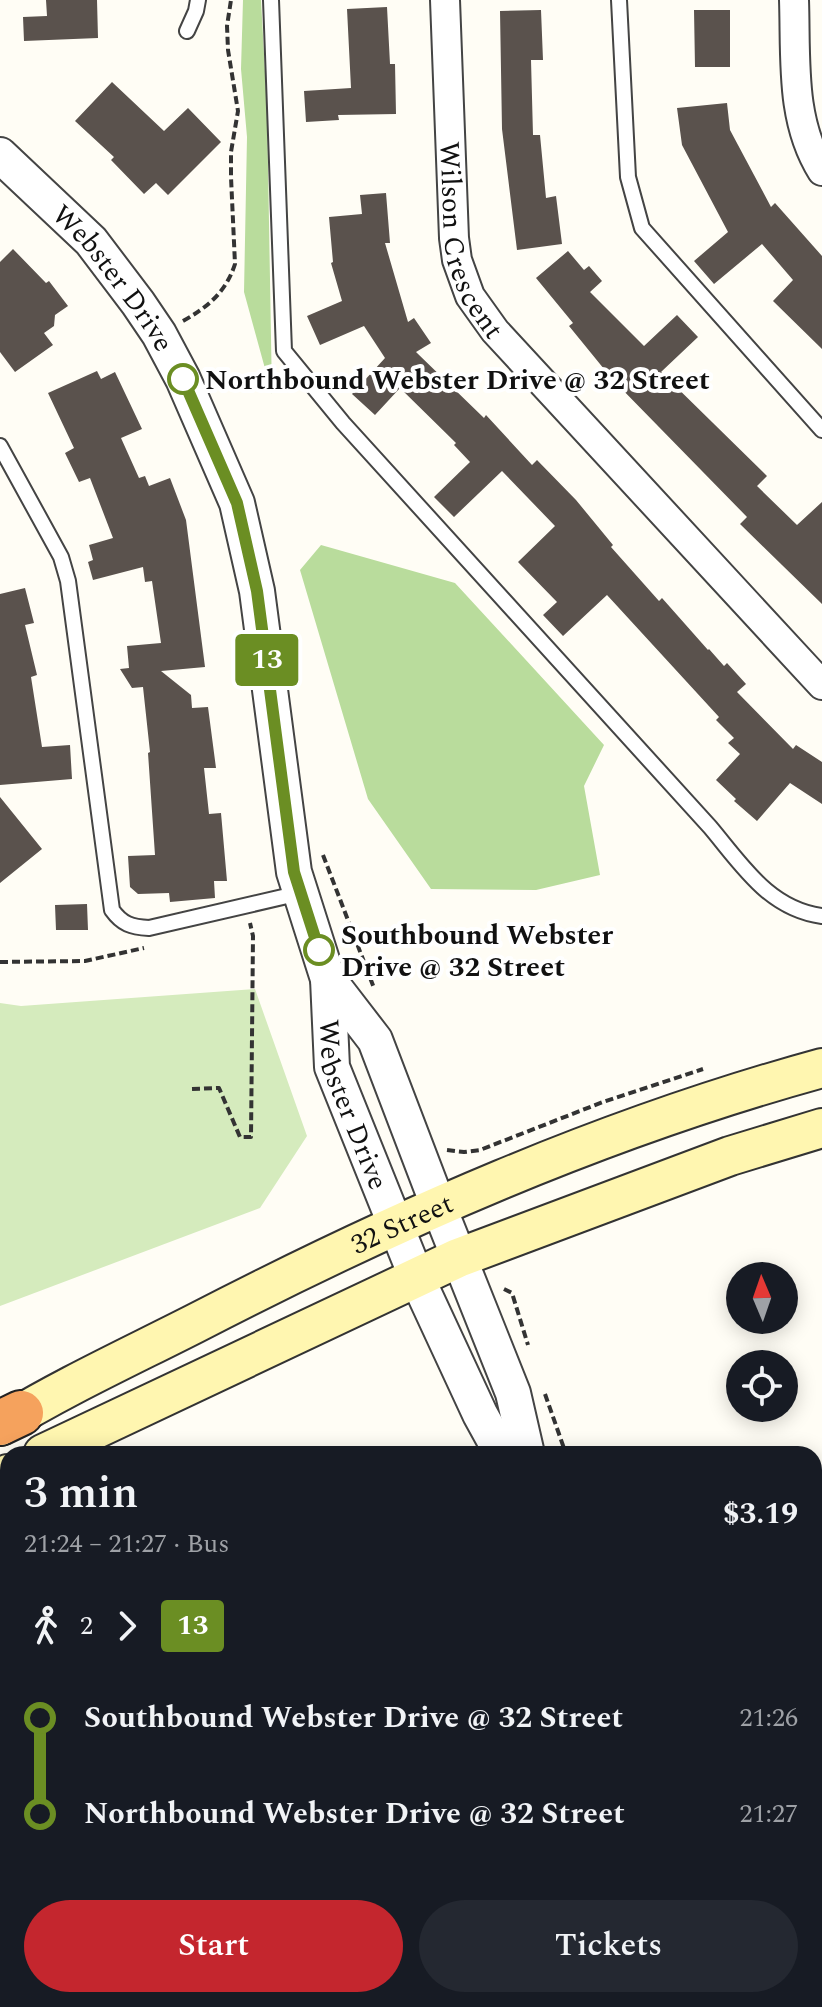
<!DOCTYPE html>
<meta charset="utf-8">
<style>
body{margin:0;font-family:Spectral,serif;background:#242831;color:#f1f3f6;height:100vh;display:flex;flex-direction:column;font-size:30px;white-space:nowrap}
*{box-sizing:border-box;margin:0}
p{font-size:26px;color:#9ea1a6}
.icon{flex:none;width:44px;height:44px;fill:none;stroke:currentColor;stroke-width:2;stroke-linecap:round;stroke-linejoin:round}
.map{position:relative;flex:1;overflow:hidden}
.panel{position:absolute;left:0px;top:1446px;width:822px;height:562px;display:flex;flex-direction:column;background:#171b24;border-radius:24px 24px 0 0;box-shadow:0 4px 20px #0003}
.panel>*{flex:none}
.badge{padding:0 16px;border-radius:6px;font-size:28px;line-height:52px}
.needle{width:52px;rotate:358deg}
.fabs{position:absolute;left:726px;top:1262px;display:grid;gap:16px}
.fabs a{display:grid;place-items:center;width:72px;height:72px;border-radius:50%;background:#171b24;box-shadow:0 4px 20px #0003;font-size:40px}
.map>.badge{position:absolute;translate:-50% -50%;box-shadow:0 0 0 4px #fff}
.legs{display:flex;align-items:center;gap:12px;height:88px;padding:0 24px;font-size:26px}
.legs p{margin-inline-start:auto}
.headline{display:flex;align-items:center;justify-content:space-between;height:136px;padding:0 24px}
h1{font-size:44px;font-weight:600;line-height:60px}
.action{display:flex;gap:16px;margin-top:auto;padding:16px 24px}
.action a{flex:1;height:92px;border-radius:48px;background:#c4262e;color:#fff;font-size:32px;font-weight:600;line-height:92px;text-align:center}
.action a+a{background:#242831;color:#f1f3f6}
ul{padding:0 24px;list-style:none}
li{display:flex;align-items:center;gap:28px;height:96px;font-size:30px}
li i{display:grid;place-items:center;width:12px;height:100%;margin:0 10px;background:currentColor}
li i::after{content:'';width:20px;height:20px;margin:-10px;border:6px solid;border-radius:50%;background:#171b24}
li p{margin-inline-start:auto}
li:first-child i{background:linear-gradient(#0000 50%,currentColor 0)}
li:last-child i{background:linear-gradient(currentColor 50%,#0000 0)}
.map>svg:first-child{display:block}
</style>
<div class="map">
<svg width="822" height="2007" viewBox="0 0 822 2007">
<rect width="100%" height="100%" fill="#fffdf5"/>
<path fill="#d5ebbd" d="M255,989L307,1136L260,1208L0,1306V1003L21,1006Z"/>
<path fill="#b9dc9c" d="M243,0H261L267,108L272,394L244,292L247,137L241,69Z
M321,545L455,583L604,745L584,786L600,875L536,890L431,889L368,799L300,570Z"/>
<path fill="#5a524d" d="M46,0H97L98,38L24,41L23,17L47,16Z
M387,7L390,64H395L396,114L338,115L339,120L306,122L304,91L351,88L347,9Z
M541,10L543,60H531L533,135H540L546,198L556,196L562,244L517,250L502,129L500,11Z
M694,10H730V67H695Z
M112,82L164,131L188,108L221,142L168,195L156,183L144,194L111,160L114,157L75,121Z
M727,103L730,130L771,207L775,203L822,256V349L773,301L793,280L762,244L714,284L694,261L728,232L682,145L677,108Z
M386,193L390,243H385L408,322L414,318L431,343L416,352L484,418L486,415L532,465L537,460L576,500L613,545L611,547L659,601L662,598L708,650L709,649L724,666L727,663L746,684L737,692L793,749L796,745L822,762V804L790,783L757,821L734,801L736,799L716,780L740,754L728,743L734,738L716,720L719,717L607,595L563,636L543,615L557,602L518,562L555,526L502,471L454,517L434,497L470,462L454,445L456,443L400,388L375,415L352,394L385,358L364,326L320,345L307,316L342,301L331,263L333,262L329,217L362,214L360,195Z
M13,249L46,283L49,281L68,306L55,315L54,326L44,333L53,345L15,372L0,352V262Z
M568,251L584,270L589,266L602,281L590,292L644,346L677,315L698,337L661,372L767,476L757,486L797,525L822,502V604L740,524L747,517L613,380L569,326L573,323L536,278Z
M97,371L101,379L115,372L142,429L121,438L139,478L145,476L149,486L170,478L186,520L205,667L161,671L191,695L192,708L208,707L216,768H204L209,814L221,813L227,881H214L215,898L170,902L169,893L138,894L130,887L128,856L155,855L148,753L150,752L143,687L132,688L120,669L129,668L127,646L161,643L152,581L145,582L143,567L93,580L88,562L93,560L89,545L113,538L90,478L79,482L65,453L74,448L48,393Z
M25,588L34,623L25,625L37,675L31,677L42,747L70,745L72,779L0,785V594Z
M0,797L42,849L0,883Z
M87,904L88,930H56L55,905Z"/>
<g fill="none" stroke-linecap="round" stroke-linejoin="round">
<g stroke="#444" stroke-width="18">
<path id="service" d="M271,0L284,351L343,423L710,827C742,865 769,909 822,916
M619,0L628,177L642,228L822,430
M187,31L196,11L198,0
M0,446L61,557L68,581L112,910C122,924 131,927 149,928L300,893"/>
</g>
<g stroke="#444" stroke-width="32">
<g id="minor">
<path id="s1" d="M445,0L454,238L457,260L470,296L495,331L822,685"/>
<path d="M794,0C796,58 790,120 822,171"/>
<path d="M277,2000V2007"/>
</g>
</g>
<g stroke="#444" stroke-width="38">
<g id="tertiary">
<path id="s2" d="M0,155L91,241L138,303L159,334L183,379L237,503L257,591L294,872L328,979L332,1067L416,1276L480,1414L502,1454"/>
<path d="M328,979L375,1040L438,1205L513,1393L527,1454"/>
<path d="M814,1881L822,1887"/>
</g>
</g>
<g stroke="#333" stroke-width="42">
<g id="secondary">
<path id="s3" d="M0,1426C62,1388 129,1357 194,1324C395,1220 603,1128 822,1068"/>
<path d="M43,1454L458,1258L730,1156L822,1128"/>
<path d="M0,1479L8,1474"/>
</g>
</g>
<g stroke="#222" stroke-width="48">
<path id="motorway" d="M0,1423L21,1413"/>
</g>
<path stroke="#333" stroke-width="4" stroke-dasharray="8 4" stroke-linecap="butt" d="M183,321C208,307 226,292 235,264L231,177V152L238,111L228,50L227,26L231,0
M323,855L374,988
M0,962L85,961L144,948
M192,1089L219,1088L240,1137H251L253,936L250,923
M447,1150L464,1152L480,1150L603,1102L703,1069
M504,1289L512,1293L528,1345
M545,1394L566,1454
M814,1838L822,1844"/>
<use href="#service" stroke="#fff" stroke-width="14"/>
<use href="#minor" stroke="#fff" stroke-width="28"/>
<use href="#tertiary" stroke="#fff" stroke-width="34"/>
<use href="#secondary" stroke="#fff6b0" stroke-width="38"/>
<use href="#motorway" stroke="#f5a25d" stroke-width="44"/>
</g>
<g fill="none" stroke-linecap="round" stroke-linejoin="round">
<g stroke="#fff" stroke-width="18">
<path id="line-1" d="M183,379L237,503L257,591L294,872L319,950"/>
</g>
<use href="#line-1" stroke="#6b8e23" stroke-width="12"/>
</g>
<g fill="#fff" stroke="#6b8e23" stroke-width="4">
<circle cx="183" cy="379" r="14"/>
<circle cx="319" cy="950" r="14"/>
</g>
<g text-anchor="middle" stroke-width="8" stroke-linejoin="round" paint-order="stroke">
<g font-size="28" fill="#111" stroke="#fff">
<text dy="10" stroke="none"><textPath href="#s1" startOffset="244">Wilson Crescent</textPath></text>
<text dy="10" stroke="none"><textPath href="#s2" startOffset="168">Webster Drive</textPath></text>
<text dy="10" stroke="none"><textPath href="#s2" startOffset="1042">Webster Drive</textPath></text>
<text dy="10" stroke="none"><textPath href="#s3" startOffset="450">32 Street</textPath></text>
</g>
<g font-size="28" font-weight="bold" fill="#111" stroke="#fff" text-anchor="start">
<text x="205" y="389">Northbound Webster Drive @ 32 Street</text>
<text x="341" y="944">Southbound Webster<tspan x="341" dy="32">Drive @ 32 Street</tspan></text>
</g>
</g>
</svg>
<div class="fabs">
<a><svg class="needle" viewBox="-14 -14 28 28"><path d="M0-13l5 13h-10z" fill="#e53935"/><path d="M0 13l5-13h-10z" fill="#9ea1a6"/></svg></a>
<a><svg class="icon" aria-label="locate" viewBox="0 0 24 24"><circle cx="12" cy="12" r="6"/><path d="M12 2v4M12 18v4M2 12h4M18 12h4"/></svg></a>
</div>
<b class="badge" style="left:267px;top:660px;background:#6b8e23;color:#fff">13</b>
<section class="panel">
<div class="headline"><div><h1>3 min</h1><p>21:24 – 21:27 · Bus</p></div><b>$3.19</b></div>
<div class="legs"><svg class="icon" aria-label="walk" viewBox="0 0 24 24"><circle cx="13" cy="4" r="2"/><path d="M13 8l-2 6 4 7M11 14l-3 7M7 12l3-4h3l4 4"/></svg>2<svg class="icon" aria-label="forward" viewBox="0 0 24 24"><path d="M9 5l7 7-7 7"/></svg><b class="badge" style="background:#6b8e23;color:#fff">13</b></div>
<ul>
<li><i style="color:#6b8e23"></i><b>Southbound Webster Drive @ 32 Street</b><p>21:26</p></li>
<li><i style="color:#6b8e23"></i><b>Northbound Webster Drive @ 32 Street</b><p>21:27</p></li>
</ul>
<div class="action"><a>Start</a><a>Tickets</a></div>
</section>
</div>
